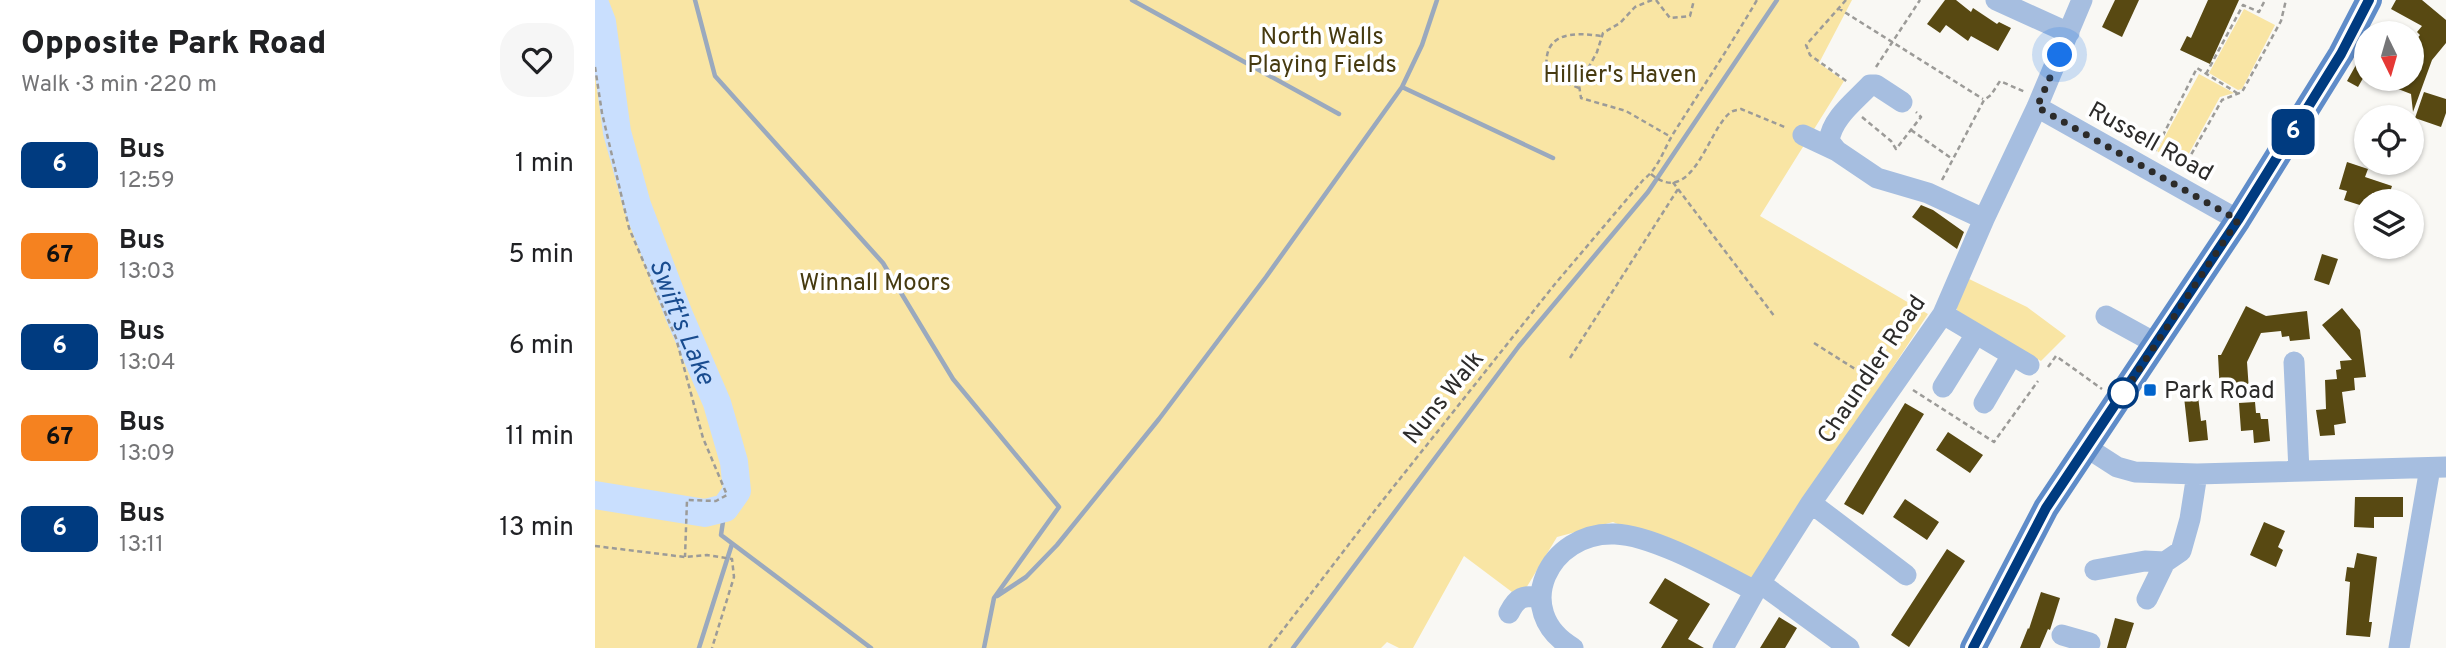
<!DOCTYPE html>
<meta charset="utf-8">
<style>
body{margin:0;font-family:Overpass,sans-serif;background:#f6f6f6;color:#202124;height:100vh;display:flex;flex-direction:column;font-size:26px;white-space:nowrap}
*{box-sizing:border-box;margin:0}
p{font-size:23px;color:#757577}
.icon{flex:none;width:38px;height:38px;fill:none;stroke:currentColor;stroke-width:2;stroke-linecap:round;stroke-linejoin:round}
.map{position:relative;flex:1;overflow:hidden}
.panel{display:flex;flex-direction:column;background:#fff;width:595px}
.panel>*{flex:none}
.badge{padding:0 14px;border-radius:10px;font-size:24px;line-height:46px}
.needle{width:46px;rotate:175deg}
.buttons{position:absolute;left:1759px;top:21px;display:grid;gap:14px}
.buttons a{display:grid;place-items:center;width:70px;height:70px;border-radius:50%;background:#fff;box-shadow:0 2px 5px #0004;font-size:35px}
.you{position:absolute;width:35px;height:35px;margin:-18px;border:5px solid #fff;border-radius:50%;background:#1a73e8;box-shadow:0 0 0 10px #1a73e833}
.map>.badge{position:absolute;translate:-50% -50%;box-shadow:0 0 0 4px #fff}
.round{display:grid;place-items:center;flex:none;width:74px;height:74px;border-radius:28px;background:#f6f6f6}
.head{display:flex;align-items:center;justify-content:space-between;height:119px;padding:0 21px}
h1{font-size:33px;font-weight:800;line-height:52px}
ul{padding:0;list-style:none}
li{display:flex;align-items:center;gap:21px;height:91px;padding:0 21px}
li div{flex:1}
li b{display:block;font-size:26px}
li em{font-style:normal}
li .badge{min-width:77px;font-weight:700;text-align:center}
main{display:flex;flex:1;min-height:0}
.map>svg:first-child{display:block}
</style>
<main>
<section class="panel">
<div class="head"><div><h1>Opposite Park Road</h1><p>Walk · 3 min · 220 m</p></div><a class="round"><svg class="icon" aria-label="heart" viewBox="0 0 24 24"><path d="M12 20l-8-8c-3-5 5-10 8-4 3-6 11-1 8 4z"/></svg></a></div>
<ul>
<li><span class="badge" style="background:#003b80;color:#fff">6</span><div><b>Bus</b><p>12:59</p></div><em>1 min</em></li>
<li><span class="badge" style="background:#f58220;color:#111">67</span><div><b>Bus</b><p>13:03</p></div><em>5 min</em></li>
<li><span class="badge" style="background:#003b80;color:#fff">6</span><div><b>Bus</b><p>13:04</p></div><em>6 min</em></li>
<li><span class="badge" style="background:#f58220;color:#111">67</span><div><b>Bus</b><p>13:09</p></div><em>11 min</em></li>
<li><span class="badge" style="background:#003b80;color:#fff">6</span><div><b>Bus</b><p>13:11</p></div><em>13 min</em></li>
</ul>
</section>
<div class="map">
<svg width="1851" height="648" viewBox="0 0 1851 648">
<rect width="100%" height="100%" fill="#f9f8f4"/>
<path fill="#f9e5a4" d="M0,0H1257L1224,63L1249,81L1165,216L1333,314L1156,582L1018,522L962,537L925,598L869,556L818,648H804L792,642L786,648H0Z
M1649,9L1680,25L1647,89L1643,90L1614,73Z
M1604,74L1639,93L1625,97L1586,168L1562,151Z
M1372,278L1432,307L1471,336L1446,361L1363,314L1360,301Z"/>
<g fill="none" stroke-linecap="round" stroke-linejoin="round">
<path stroke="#9aa9be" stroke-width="4.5" d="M100,0L120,76L288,263L358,379L464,507L399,598L389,648
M537,0L744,114
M7,63L12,58
M807,87L958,158
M130,508L126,535L276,648
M402,596L431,577L462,545L564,419L671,277L807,87L827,45L842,0
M104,648L137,544
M698,648L924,346L1053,192L1182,0"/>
<path stroke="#c9dffe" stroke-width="28" id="s1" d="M0,4L7,22L22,132L42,205L84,315L122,403L139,462L142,491L130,508L110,513L0,495"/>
</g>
<path fill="#584912" d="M1350,0H1361L1376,12L1378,8L1402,24L1404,22L1416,28L1403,51L1376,36L1373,41L1351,25L1345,33L1332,24Z
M1520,0H1544L1527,37L1507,27Z
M1613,0H1644L1615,64L1585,50L1592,36L1596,38Z
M1801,0H1827L1851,20V43L1837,60L1818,112L1816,94L1780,80L1816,79V46L1825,35L1822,32L1827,26L1796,9Z
M1771,47V73L1763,87L1752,81Z
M1829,92L1851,99V113L1846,127L1820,118Z
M1752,162L1773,169L1770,177L1797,186L1793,198L1777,193L1775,201H1771V207L1749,200L1752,191L1744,189Z
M1326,205L1338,210L1369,232L1362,249L1317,217Z
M1727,254L1743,259L1734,285L1719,280Z
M1651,306L1671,316L1712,311L1715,339L1695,341L1694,336L1687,337L1686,331L1666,333L1652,362L1654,391L1625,393L1623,355H1626Z
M1747,308L1765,330L1771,377L1759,378L1760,390L1747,392L1751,423L1739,425L1740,435L1725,436L1721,410L1731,409L1730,380L1742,379L1741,370L1746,369L1745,361L1757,360L1727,325Z
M1603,396L1606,421L1611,420L1613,440L1594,442L1589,397Z
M1660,402L1661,413H1665L1666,419H1673L1675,441L1659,443L1658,430L1646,431L1644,403Z
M1310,403L1329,414L1268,515L1249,504Z
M1353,432L1388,455L1375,473L1341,450Z
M1760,497H1808V517H1779V528L1759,527Z
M1310,499L1344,522L1332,540L1298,517Z
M1669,522L1690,531L1683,547L1688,550L1681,567L1655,555Z
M1352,549L1370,561L1314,647L1296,635Z
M1762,553L1782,557L1774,622H1777L1775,637L1751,635L1755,582L1750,581L1752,567L1759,568Z
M1070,578L1115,604L1093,639L1109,648H1066L1083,620L1054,603Z
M1446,592L1465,598L1455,630L1453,629L1445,648H1425L1433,628L1434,629Z
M1184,617L1202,628L1190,648H1165Z
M1520,618L1539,623L1531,648H1512Z"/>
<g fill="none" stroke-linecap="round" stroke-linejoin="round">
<path stroke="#9c9b98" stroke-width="2.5" stroke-dasharray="5 3.5" stroke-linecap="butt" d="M1057,0L1040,7L1025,23L1008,33L1002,52L984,85L986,98L1031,111L1076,137
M1061,0L1075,18L1095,16L1099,0
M1251,0L1211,45L1215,55L1254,83
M1243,8L1388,99
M0,67L7,113L34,228L81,338L108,438L132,495L121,501L92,500L90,557
M1281,67L1325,0
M1611,74L1648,5L1664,12L1670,0
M984,88L962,79L952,70C947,32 978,32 1006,36
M1267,117L1296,141L1301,149L1326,117L1321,112
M1316,130L1356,158
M1560,151L1602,68L1642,93
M1588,169L1627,100L1647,92L1686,21L1691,0
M1056,174C1098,209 1113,128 1136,112C1139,110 1143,110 1146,109L1192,128
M1347,180L1389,100L1396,95L1405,81L1430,92
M1083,189L1180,317
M1219,343L1279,381
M975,358L1083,189L1077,181
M1453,367L1461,356L1507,389
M1318,390L1399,442L1443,381
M0,546L90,557L112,555L137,559L139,577L117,648
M674,648L788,500L960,284L1049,179C1063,169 1069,149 1078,134C1106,90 1135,46 1162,0"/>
<path stroke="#a6bee0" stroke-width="21" d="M1401,0L1474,33
M1442,107L1643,220
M1208,135L1242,151L1282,178L1333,193L1389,219
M1242,151L1234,141C1237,118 1259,102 1275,85H1281L1307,102
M1348,314L1434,365
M1511,316L1562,344
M1699,362L1704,471
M1348,387L1381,334
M1389,403L1417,355
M1491,447L1522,467L1540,472L1602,474L1851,467
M1216,503L1311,575
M1500,570L1550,561L1570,562
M1165,583L1254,648
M1552,599L1570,562L1586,551L1595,519L1602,474
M914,613C922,597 928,595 946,597
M1467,635L1495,643
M978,648C915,611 954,531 1020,534C1058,535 1125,573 1160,591
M1128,648L1160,591L1216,503L1348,314L1389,219L1442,107L1487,0
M1804,648L1835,468"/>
<path stroke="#5f8cc9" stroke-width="26" d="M1378,648L1451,508L1643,220L1746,54L1774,0"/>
</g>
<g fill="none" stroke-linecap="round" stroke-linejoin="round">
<g stroke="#fff" stroke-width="16">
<path id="line" d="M1378,648L1451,508L1643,220L1746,54L1774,0"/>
</g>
<use href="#line" stroke="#003b80" stroke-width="10"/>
<path stroke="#2c2b2a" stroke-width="7" stroke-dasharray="0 12.6" d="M1465,55L1442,107L1643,220L1524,400L1528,393"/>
</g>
<rect fill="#0063cb" stroke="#fff" stroke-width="2.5" x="1548" y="383" width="14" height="14" rx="3.5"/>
<circle fill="#fff" stroke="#003b80" stroke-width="3.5" cx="1528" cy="393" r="14"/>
<g text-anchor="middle" stroke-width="7" stroke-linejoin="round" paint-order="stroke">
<g font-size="24" fill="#463a10" stroke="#fff">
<text x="727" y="44">North Walls<tspan x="727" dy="28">Playing Fields</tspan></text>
<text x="1025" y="82">Hillier's Haven</text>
<text x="280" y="290">Winnall Moors</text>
</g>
<g font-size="24" fill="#2c2b2a" stroke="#fff">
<text transform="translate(1556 141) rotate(29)" y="8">Russell Road</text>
<text transform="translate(1276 369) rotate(-56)" y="8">Chaundler Road</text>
<text transform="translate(848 397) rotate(-51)" y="8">Nuns Walk</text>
</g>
<g font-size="24" fill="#2c2b2a" stroke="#fff" text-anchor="start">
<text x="1569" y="398">Park Road</text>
</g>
<g font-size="26" font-style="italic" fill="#194c8f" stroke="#fff">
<text dy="9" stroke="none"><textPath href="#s1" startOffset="331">Swift's Lake</textPath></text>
</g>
</g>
</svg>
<div class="buttons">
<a><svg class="needle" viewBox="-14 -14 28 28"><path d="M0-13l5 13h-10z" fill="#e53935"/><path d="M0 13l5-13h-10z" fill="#757577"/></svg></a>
<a><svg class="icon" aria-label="locate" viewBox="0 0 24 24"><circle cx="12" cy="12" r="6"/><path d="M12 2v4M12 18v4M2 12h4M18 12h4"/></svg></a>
<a><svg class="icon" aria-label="layers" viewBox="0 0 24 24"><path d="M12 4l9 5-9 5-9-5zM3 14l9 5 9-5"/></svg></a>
</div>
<div class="you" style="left:1465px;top:55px"></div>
<b class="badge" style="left:1698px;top:132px;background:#003b80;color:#fff">6</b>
</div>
</main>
